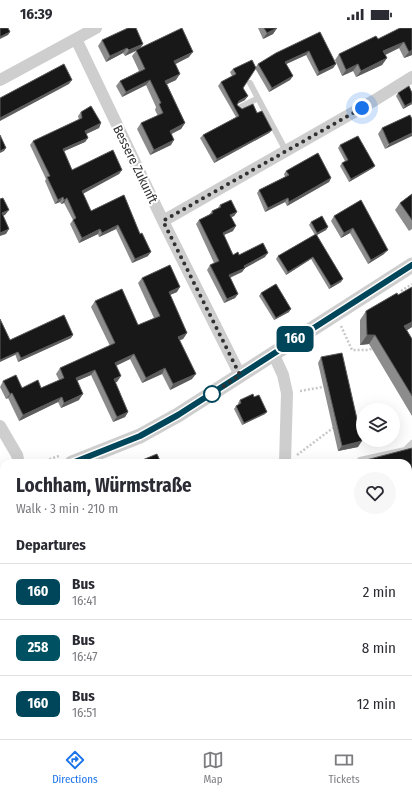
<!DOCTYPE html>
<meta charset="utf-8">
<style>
body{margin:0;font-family:"Fira Sans Condensed",sans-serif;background:#f7f7f7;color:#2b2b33;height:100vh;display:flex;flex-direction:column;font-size:15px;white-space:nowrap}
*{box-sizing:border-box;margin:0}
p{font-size:13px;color:#7c7c81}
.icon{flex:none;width:22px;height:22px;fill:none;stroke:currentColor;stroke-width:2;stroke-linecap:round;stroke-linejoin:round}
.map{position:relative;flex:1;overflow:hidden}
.details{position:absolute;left:0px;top:431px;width:412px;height:280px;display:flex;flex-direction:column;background:#fff;border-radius:12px 12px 0 0;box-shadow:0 4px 16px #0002}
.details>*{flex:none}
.badge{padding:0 8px;border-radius:6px;font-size:14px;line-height:26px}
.fabs{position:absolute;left:356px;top:375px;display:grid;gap:8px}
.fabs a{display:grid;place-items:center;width:44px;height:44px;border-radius:50%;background:#fff;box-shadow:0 4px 16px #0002;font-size:20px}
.you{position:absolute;width:20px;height:20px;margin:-10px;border:3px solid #fff;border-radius:50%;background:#1a73e8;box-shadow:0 0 0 6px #1a73e833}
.map>.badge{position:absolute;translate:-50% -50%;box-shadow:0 0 0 2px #fff}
h2{padding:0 16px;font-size:15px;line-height:36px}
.round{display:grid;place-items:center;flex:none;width:42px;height:42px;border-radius:21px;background:#f7f7f7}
.head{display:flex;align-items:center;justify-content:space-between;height:68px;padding:0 16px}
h1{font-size:19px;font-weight:700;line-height:30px}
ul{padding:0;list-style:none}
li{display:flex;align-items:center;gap:12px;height:56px;padding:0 16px;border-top:1px solid #e1e1e2}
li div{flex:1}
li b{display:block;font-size:15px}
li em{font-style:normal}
li .badge{min-width:44px;font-weight:700;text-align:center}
.status{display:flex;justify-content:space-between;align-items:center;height:28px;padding:0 20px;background:#fff;direction:ltr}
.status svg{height:11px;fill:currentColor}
.menu{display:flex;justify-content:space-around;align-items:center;height:56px;border-top:1px solid #e1e1e2;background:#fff;font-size:11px;color:#7c7c81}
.menu a{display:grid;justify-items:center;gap:2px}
.menu .active{color:#1a73e8}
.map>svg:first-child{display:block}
</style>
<div class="status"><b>16:39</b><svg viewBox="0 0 49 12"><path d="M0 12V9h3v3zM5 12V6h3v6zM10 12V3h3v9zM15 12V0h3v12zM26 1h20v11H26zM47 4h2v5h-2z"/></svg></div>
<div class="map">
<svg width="412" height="711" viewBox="0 0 412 711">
<rect width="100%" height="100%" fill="#fff"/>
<path fill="#e4e9dd" d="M357,707H375L377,711H359Z"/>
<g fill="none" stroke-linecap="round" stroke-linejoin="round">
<path stroke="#c8c8c8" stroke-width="2.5" stroke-dasharray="2 2" stroke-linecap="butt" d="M401,263L412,256
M341,298L352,322H369L373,320
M300,363L323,359
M297,427L333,400
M38,435L59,428"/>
<path stroke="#cecece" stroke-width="6" d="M250,55L286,123
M239,80L258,70
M360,432L405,422L412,415
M0,536L4,535
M159,707L160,711"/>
<path stroke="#cecece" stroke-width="12" d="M76,11L163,193L240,347
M0,52L96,0
M163,193L375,72L412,49
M273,325L283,347L287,365L285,435
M0,398L17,427L19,435
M408,572L412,570
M0,610L4,609
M270,707L271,711
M352,707L354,711
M382,707L384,711"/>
<path stroke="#cecece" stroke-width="15" d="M72,435L140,408L178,387L412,237
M0,457L4,456"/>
</g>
<path fill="#8c8c8c" d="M258,0H277L273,6L263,11Z
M412,0V27L404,30L399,20L385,27L387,30L382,37L356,49L353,43L342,48L335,32L339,26Z
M320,4L336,36L333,40L317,48L306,27L286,36L293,48L290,52L269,64L255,40L258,36Z
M102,12L143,16L140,21L189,29L175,36L176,52L167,56L185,95L181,101L172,106L171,117L150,127L137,101L141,95L158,88L155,82L156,79L146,57L122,69L116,58L120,53L139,43L132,28L136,23L125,28L123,25L106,34L98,18Z
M233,41L243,60L245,72L237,76V77L242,81L257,85L272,102L269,105L214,135L200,110L203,107L236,89L218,58L221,54L232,48L230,44Z
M398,65H412V76L403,81L396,68Z
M81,84L101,95L99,100L86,106L88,110L85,114L64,123L72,142H122L119,146L83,165L91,183L124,167L148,228L132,235L116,201L99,209L98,206L79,215L70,196L73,192L64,175L61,176L60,174L55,176L45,153L46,151L30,117L33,113L79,92L78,88Z
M410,87L385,121L378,106L382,100Z
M340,117L373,140L349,154L340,138L342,135L345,133L338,120Z
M286,143L331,150L329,154L287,178L285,174L265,184L257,165L259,162L285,149L284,146Z
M412,166V201L409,203L395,182L400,175Z
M361,172L384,226L368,236L350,205L341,210L331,193L334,188Z
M220,177L237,184L234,188L232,189L233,203L224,207L233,227H239L265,229L245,240L242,244L230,250L238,266L235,270L224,275L207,242L210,237L214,235L196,196L199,192L209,187L212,183L218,180Z
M311,194L328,199L326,202L317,207L341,254L329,261L311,231L286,247L276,231L278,228L315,207L309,197Z
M142,250L177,264L170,267L187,305L183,311L180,312L192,351L170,362L162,346L142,355L130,331L116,338L117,354H115L128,384L125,389L113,394L91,347L77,353L79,372L61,380L58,374L19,393L8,370L6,371L0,359L3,353L22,360H41L59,352L56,346L60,340L110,318L91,279L95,273L138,297L154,290L138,255Z
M412,259V299L407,302L412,311V388L369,316L360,317V292L366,283L398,267Z
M261,265L289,284L274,292L259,268Z
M71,310L18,334L10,312Z
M321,329L358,419L338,423L318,335Z
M254,369L265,386L242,397L234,381L236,378L239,377L238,375L240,372Z
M408,609L412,617V702L408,694Z
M32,707H48V711H29Z
M87,707H139L140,711H88Z
M164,707H191V711H164Z
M222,707H252L253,711H222Z
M307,707H345L346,711H308Z"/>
<path fill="#5d5d5d" d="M277,0L273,6L263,11L267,5Z
M10,4L8,7L0,11V9Z
M404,14L399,20L379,30L383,23Z
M143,16L139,21L125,28L129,22Z
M127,20L123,25L106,34L110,28Z
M412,22V27L404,30L409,24Z
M309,23L306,27L282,38L285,34Z
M193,24L189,29L170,39L174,33Z
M387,30L382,37L356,49L361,43Z
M336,36L333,40L317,48L319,44Z
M358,36L353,43L342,48L346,42Z
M180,46L176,52L161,59L165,53Z
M293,48L290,52L269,64L272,60Z
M72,52L69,56L0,93V90Z
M150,52L146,57L122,69L126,64Z
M248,68L245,72L237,76L239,73Z
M412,74V76L403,81L405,78Z
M101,95L99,100L82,108L85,103Z
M185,95L181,101L166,108L170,103Z
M272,102L269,105L214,135L217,131Z
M412,105V108L385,121L389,116Z
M88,110L85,114L60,125L63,121Z
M174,112L171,117L150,127L154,122Z
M6,120L4,123L0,125V123Z
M375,138L373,140L349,154L351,151Z
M122,142L119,146L79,168L82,163Z
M331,150L329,154L287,178L289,174Z
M63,169L60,174L55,176L58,172Z
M67,170L64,175L61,176L64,172Z
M288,170L285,174L265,184L268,180Z
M9,182L5,187L0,189L2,185Z
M237,184L234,188L227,191L230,187Z
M118,197L116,201L99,209L102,205Z
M236,198L233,203L219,209L223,205Z
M328,199L326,202L315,208L317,205Z
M353,200L350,205L341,210L344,205Z
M9,201L6,206L0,208V205Z
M100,201L98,206L79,215L82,210Z
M388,222L384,226L368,236L371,232Z
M151,224L148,228L132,235L135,231Z
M268,225L265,229L245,240L242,244L226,251L229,247L244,238Z
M313,229L311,231L286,247L288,244Z
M343,251L341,254L329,261L331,258Z
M180,259L177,264L165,269L169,264Z
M238,266L235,270L224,275L227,271Z
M291,281L289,284L274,292L276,290Z
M412,294V299L398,308L404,298Z
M187,305L183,311L175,314L178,309Z
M73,307L71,310L18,334L21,330Z
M367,307H375L369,316L360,317Z
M18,324L15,327L0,334V332Z
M134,326L130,331L111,340L115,335Z
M165,340L162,346L142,355L146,350Z
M95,342L91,347L72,355L76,350Z
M196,346L192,351L170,362L173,356Z
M121,348L117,354L110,357L114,351Z
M12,365L8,370L6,371L10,366Z
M83,366L79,372L61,380L64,375Z
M62,369L58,374L19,393L23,387Z
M128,384L125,389L113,394L117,389Z
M267,384L265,386L242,397L244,395Z
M362,413L358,419L338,423L342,418Z
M412,446V450L411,452H408V447Z
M4,516V519L0,521V519L1,517Z
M412,546V551L408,553V548Z
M4,561V564L0,566V562Z
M4,648V655L0,656V649Z"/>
<path fill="#181818" stroke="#5d5d5d" d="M0,0H8L10,4L0,9Z
M128,0H136L143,16L129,22L127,20L110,28L102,12Z
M182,0L193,24L174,33L180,46L165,53L185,95L170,103L174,112L154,122L141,95L163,85L159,76L161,75L150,52L126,64L120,53L145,41L136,22Z
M264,0H277L267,5Z
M400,0H412V22L409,24L404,14L383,23L387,30L361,43L358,36L346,42L339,26L376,8L378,11Z
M320,4L336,36L319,44L309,23L285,34L293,48L272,60L258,36L276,25Z
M252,32L256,40L243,60L248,68L239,73L237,77L242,81L253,76L257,85L262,83L272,102L217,131L203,107L239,88L221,54L236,46L233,41Z
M64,36L72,52L0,90V70Z
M409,58L412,65V74L405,78L398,65Z
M91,78L101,95L85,103L88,110L63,121L72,142L113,122L122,142L82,163L91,183L124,167L140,206L142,205L151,224L135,231L118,197L102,205L100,201L82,210L73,192L76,190L67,170L64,172L63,169L58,172L47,149L50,148L33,113L82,90L81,84Z
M410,87L412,91V105L389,116L382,100Z
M0,107L6,120L0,123Z
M358,108L375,138L351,151L342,135L348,132L340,117Z
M318,125L331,150L289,174L288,170L268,180L259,162L289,147L286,143Z
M412,166V192L400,175Z
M3,170L9,182L2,185L9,201L0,205V171Z
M231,172L237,184L230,187L236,198L223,205L233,227L238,224L239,227L263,215L268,225L244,238L245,240L229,247L238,266L227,271L210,237L219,233L199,192L213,185L212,183L221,179L220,177Z
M361,172L388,222L371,232L353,200L344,205L334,188Z
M322,188L328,199L317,205L311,194Z
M316,206L343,251L331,258L313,229L288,244L278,228Z
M170,237L180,259L169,264L187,305L178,309L196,346L173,356L165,340L146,350L134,326L115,335L121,348L114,351L128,384L117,389L95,342L76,350L83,366L64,375L62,369L23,387L12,365L10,366L3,353L16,347L22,360L38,352L41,360L64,350L60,340L115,315L95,273L122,261L138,297L160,288L142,250Z
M276,256L291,281L276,290L261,265Z
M412,259V294L404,298L412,311V368L375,307H367L366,283L397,265L398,267Z
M64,287L73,307L21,330L18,324L0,332V291L10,312Z
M342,325L362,413L342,418L321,329Z
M253,366L254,369L259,367L267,384L244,395L236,378L241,375L240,372Z
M412,420V446L408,447V435H367L366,432Z
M157,426L161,435H135Z
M4,483V516L1,517L0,515V485Z
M412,513V546L408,548V516Z
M0,547L1,549L4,548V561L0,562Z
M408,609L412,617V669L408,661Z
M4,618V648L0,649V619Z
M33,707H48V711H34Z
M95,707H139L140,711H96Z
M171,707H191V711H172Z
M231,707H252L253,711H231Z
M320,707H345L346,711H321Z"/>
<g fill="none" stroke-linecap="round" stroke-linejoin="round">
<g stroke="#fff" stroke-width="9">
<path id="line" d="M72,435L140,408L178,387L412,237"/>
</g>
<use href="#line" stroke="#00465a" stroke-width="6"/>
<path stroke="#313131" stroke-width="4" stroke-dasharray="0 7.2" d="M212,366L240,347L163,193L362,80"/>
</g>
<circle fill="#fff" stroke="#00465a" stroke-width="2" cx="212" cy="366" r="8"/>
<g text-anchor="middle" stroke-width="4" stroke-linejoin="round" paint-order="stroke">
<g font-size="13" fill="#313131" stroke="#fff">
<text transform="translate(136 136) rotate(64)" y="5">Bessere Zukunft</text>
</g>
</g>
</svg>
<div class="fabs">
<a><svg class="icon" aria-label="layers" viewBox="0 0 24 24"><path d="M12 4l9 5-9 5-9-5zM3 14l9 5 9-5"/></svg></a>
</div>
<div class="you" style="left:362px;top:80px"></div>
<b class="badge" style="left:295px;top:311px;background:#00465a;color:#fff">160</b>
<section class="details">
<div class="head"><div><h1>Lochham, Würmstraße</h1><p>Walk · 3 min · 210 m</p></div><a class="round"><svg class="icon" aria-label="heart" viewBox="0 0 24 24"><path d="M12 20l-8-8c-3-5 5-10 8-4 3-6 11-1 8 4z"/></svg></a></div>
<h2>Departures</h2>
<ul>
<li><span class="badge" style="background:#00465a;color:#fff">160</span><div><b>Bus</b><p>16:41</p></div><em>2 min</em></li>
<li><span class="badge" style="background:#005262;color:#fff">258</span><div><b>Bus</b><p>16:47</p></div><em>8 min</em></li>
<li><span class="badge" style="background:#00465a;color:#fff">160</span><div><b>Bus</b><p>16:51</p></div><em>12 min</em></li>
</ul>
</section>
</div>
<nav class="menu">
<a class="active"><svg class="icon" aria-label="directions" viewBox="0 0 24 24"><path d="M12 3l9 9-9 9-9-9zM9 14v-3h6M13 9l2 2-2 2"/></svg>Directions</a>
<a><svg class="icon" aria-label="map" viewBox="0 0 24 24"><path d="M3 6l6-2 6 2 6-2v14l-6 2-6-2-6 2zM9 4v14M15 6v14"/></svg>Map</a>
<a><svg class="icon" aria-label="tickets" viewBox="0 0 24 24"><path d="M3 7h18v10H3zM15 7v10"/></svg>Tickets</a>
</nav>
